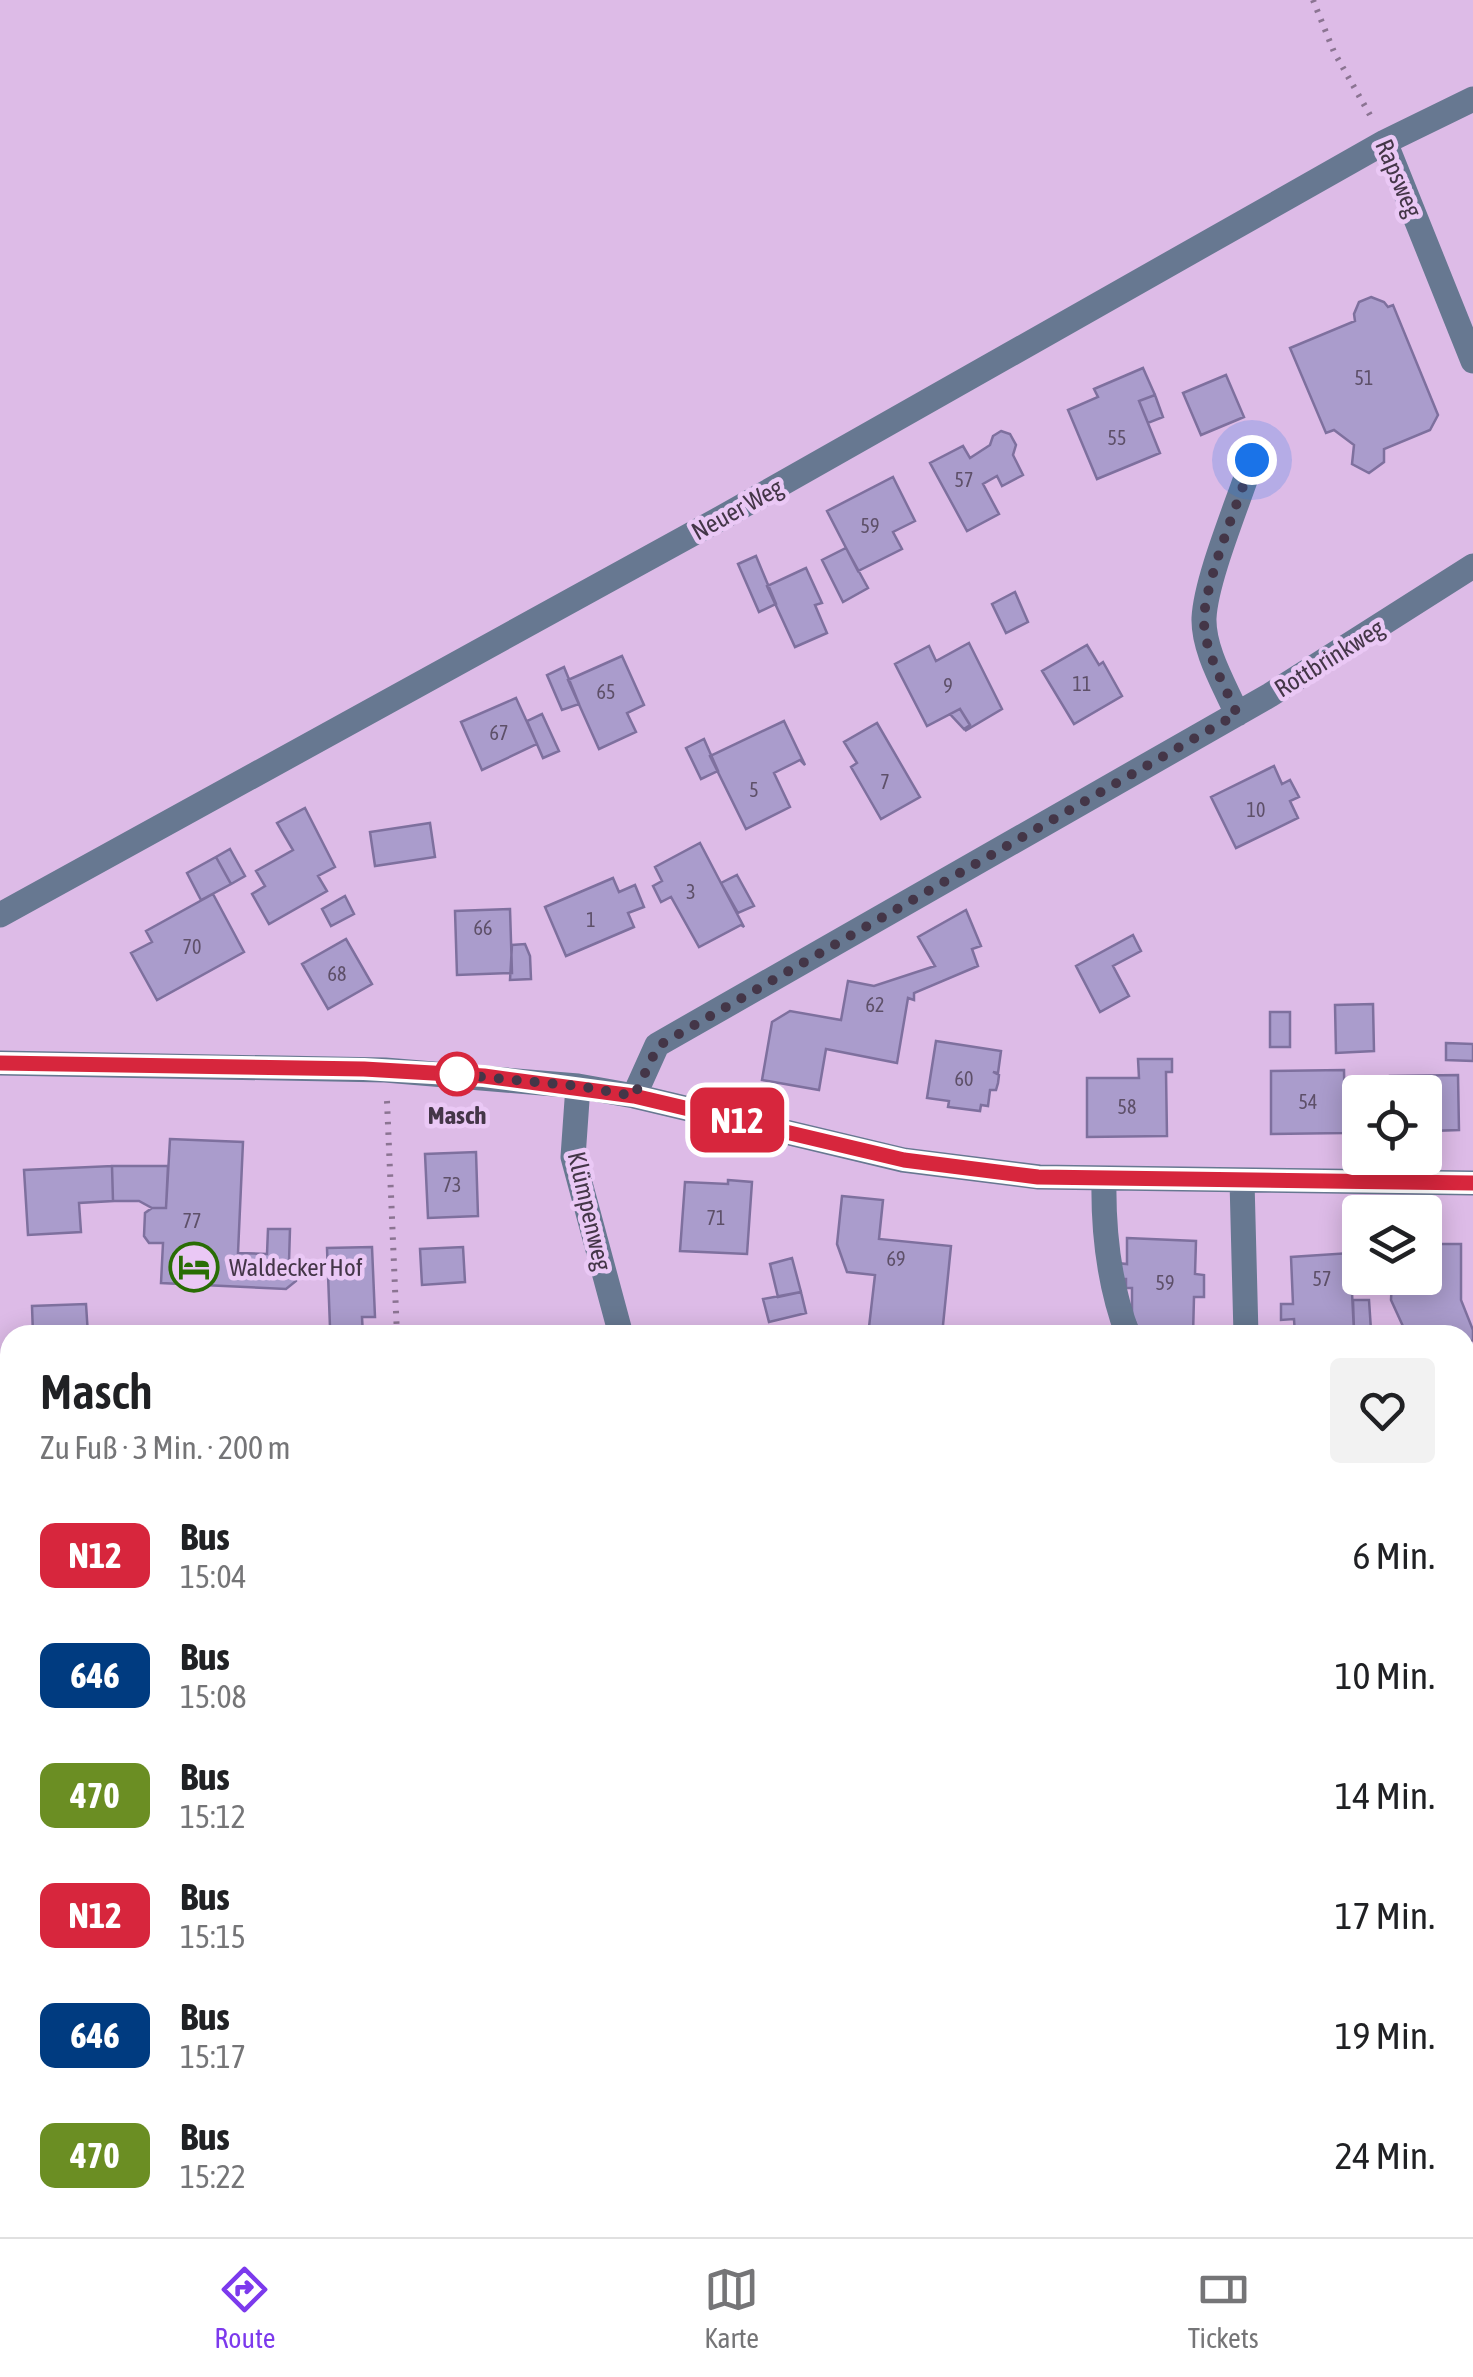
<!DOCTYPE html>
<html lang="de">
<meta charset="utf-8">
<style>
body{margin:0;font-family:"Asap Condensed",sans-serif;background:#f2f2f2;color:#202124;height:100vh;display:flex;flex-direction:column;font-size:38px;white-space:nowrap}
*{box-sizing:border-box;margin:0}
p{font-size:32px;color:#757577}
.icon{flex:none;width:55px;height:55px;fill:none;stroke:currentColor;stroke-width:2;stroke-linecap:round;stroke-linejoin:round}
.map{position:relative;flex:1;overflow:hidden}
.panel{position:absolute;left:0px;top:1325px;width:1475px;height:912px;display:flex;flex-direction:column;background:#fff;border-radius:30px 30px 0 0;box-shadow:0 5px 25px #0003}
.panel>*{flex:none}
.badge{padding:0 20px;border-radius:15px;font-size:35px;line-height:65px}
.buttons{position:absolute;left:1342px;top:1075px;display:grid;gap:20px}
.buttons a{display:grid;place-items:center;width:100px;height:100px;border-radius:10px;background:#fff;box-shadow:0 5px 25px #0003;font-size:50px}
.you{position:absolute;width:50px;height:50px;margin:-25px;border:8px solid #fff;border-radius:50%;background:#1a73e8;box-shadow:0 0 0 15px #1a73e833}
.map>.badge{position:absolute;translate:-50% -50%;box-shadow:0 0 0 5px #fff}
.round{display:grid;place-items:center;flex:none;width:105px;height:105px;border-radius:10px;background:#f2f2f2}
.summary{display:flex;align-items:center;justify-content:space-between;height:170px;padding:0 40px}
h1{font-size:48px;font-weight:600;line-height:75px}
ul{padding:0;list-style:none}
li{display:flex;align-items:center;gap:30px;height:120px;padding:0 40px}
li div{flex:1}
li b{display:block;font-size:38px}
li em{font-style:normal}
li .badge{min-width:110px;font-weight:700;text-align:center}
.dock{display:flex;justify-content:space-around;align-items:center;height:140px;border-top:2px solid #e0e0e0;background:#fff;font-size:28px;color:#757577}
.dock a{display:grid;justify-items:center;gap:5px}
.dock .selected{color:#7c3aed}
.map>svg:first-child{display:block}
</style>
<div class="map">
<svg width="1473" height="2237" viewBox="0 0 1473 2237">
<rect width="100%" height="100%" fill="#ddbbe7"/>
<path fill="#aa9ccc" stroke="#7e709e" stroke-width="2.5" d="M1371,297L1384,302L1388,307L1393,305L1438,415L1430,430L1384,449V462L1369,473L1352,464L1354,445L1334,430L1326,433L1290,348L1355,321L1354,314L1359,302Z
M1143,368L1155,395L1139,401L1160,453L1097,479L1068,410L1098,397L1094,389Z
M1226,375L1244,417L1201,435L1183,393Z
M1155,395L1163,417L1148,423L1139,401Z
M1001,431L1010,434L1016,445L1013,455L1023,475L1002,486L997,476L983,484L999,514L967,531L930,463L963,446L970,458L990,445L993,436Z
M893,477L915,521L893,532L902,549L858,571L827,511Z
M846,548L868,588L843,602L822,560Z
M756,556L776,604L759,612L738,564Z
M806,568L822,603L815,605L827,633L795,647L767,586Z
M1015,592L1028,622L1006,633L992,604Z
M969,643L1002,709L965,731L970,725L960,709L927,726L895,664L929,646L936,661Z
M1087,645L1099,665L1103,662L1122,696L1074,724L1042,671Z
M622,656L644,705L627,713L636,732L599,749L568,680Z
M564,667L579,704L562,710L547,675Z
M516,698L537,744L482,770L461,722Z
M960,709L970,725L964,729L950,714Z
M542,714L559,751L543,758L527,721Z
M784,721L805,765L800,760L774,773L790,807L746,829L710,756Z
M877,723L920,797L881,819L851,767L857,763L844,742Z
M704,739L718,771L701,779L686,748Z
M1274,766L1282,784L1290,780L1299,797L1290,801L1298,818L1236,848L1211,797Z
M305,808L335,867L318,876L327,891L269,924L252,894L265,886L256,871L293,850L277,823Z
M430,823L435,857L375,866L370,832Z
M700,843L744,927L741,925L699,947L671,897L661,902L653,886L662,881L655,867Z
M230,849L245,876L231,884L216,857Z
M216,857L231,884L201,900L187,873Z
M737,875L754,906L738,913L721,883Z
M613,878L619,892L635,885L644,907L628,913L634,927L566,956L545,907Z
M213,894L244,952L157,1000L131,953L152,942L146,931Z
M345,896L354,914L331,926L322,909Z
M510,909L512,973L457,975L455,911Z
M966,910L981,946L972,949L978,966L914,993V1000L908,998L897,1063L826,1049L819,1090L762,1080L772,1022L790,1011L841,1020L848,981L874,986L935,966L918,937Z
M1133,935L1141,951L1113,966L1129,996L1100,1012L1076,966Z
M346,939L372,984L328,1009L302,964Z
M525,944L530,956L531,979L510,980L512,945Z
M1373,1004L1374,1051L1336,1053L1335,1005Z
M1270,1012H1290V1047H1270Z
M936,1041L1001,1051L998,1073L993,1072L999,1075L998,1083L996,1090H990L988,1106L981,1105L980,1111L948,1107L949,1101L927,1098Z
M1446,1043L1473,1044V1061L1446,1060Z
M1138,1059H1172V1072H1166L1167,1136L1087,1137V1078H1139Z
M1344,1070L1345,1133L1271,1134V1071Z
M1458,1075L1459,1130L1431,1131L1429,1146H1425V1092H1390V1076Z
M170,1139L243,1142L238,1253L267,1254L268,1229H290L289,1262L296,1270V1281L286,1289L161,1283L163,1243H149L144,1236L145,1213L152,1208H166Z
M476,1152L478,1216L428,1218L425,1154Z
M112,1166L113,1201L79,1203L81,1232L28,1235L24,1170Z
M112,1166H168L166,1208H152L139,1201H113Z
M728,1180L752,1182L747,1254L680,1251L685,1182L728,1184Z
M842,1196L883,1200L879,1239L951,1246L942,1335H872L869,1327L875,1275L847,1272L837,1244Z
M1127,1238L1196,1241L1195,1274L1204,1275V1297H1194L1193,1335H1141L1132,1315V1288H1126V1279H1120L1117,1263L1127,1264Z
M1425,1244H1461V1300L1473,1330V1340L1465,1344V1335H1407L1391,1300L1392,1278H1425Z
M372,1247L375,1317H362L363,1335H286V1329L330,1327L327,1248Z
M463,1247L465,1282L422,1285L420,1249Z
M1350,1253L1354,1332L1295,1335L1294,1319L1281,1320V1304H1293L1291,1257Z
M792,1258L801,1292L778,1297L770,1264Z
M801,1292L806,1313L769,1322L763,1299Z
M1353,1300H1369L1371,1330L1354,1331Z
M86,1304L88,1335H33L32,1306Z
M1465,1983L1473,1997V2007L1465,2012Z
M1473,2050V2124L1465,2111V2055Z
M88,2228H141L142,2237H88Z
M279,2228H316L318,2232L304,2237H282Z
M354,2228H406L409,2237H357Z
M1356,2228H1395L1379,2237H1362Z"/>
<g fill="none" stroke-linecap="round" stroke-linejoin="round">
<path stroke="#8b7492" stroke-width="6" stroke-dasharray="2.5 8" stroke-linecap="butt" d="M1313,0L1334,52L1370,115
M387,1101L397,1335"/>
<path stroke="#677891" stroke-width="25" d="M1385,142L1473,361
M1237,714C1225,686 1203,650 1204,618C1206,578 1239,501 1252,460
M0,915L723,517L1385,142L1473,99
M0,1063L385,1070L578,1086L634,1096L903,1160L1039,1177L1473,1183
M578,1086L573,1157L621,1335
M634,1096L657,1045L1270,695L1473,566
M1104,1179C1103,1232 1109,1285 1128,1335
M1242,1181L1246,1335
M0,1592L10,1806
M1465,1866L1473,1863
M1465,2213L1473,2227
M30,2228V2237
M484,2228L487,2237
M886,2228L893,2237
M609,2237L631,2228"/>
</g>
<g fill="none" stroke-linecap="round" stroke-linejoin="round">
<g stroke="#fff" stroke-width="22">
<path id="line" d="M0,1063L364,1069L484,1076L634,1096L904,1160L1038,1177L1473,1183"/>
</g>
<use href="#line" stroke="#d7263d" stroke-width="15"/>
<path stroke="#443648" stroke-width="10" stroke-dasharray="0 18" d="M457,1074H451L578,1086L634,1096L658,1046L1237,714C1225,686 1203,650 1204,618C1206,578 1239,501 1252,460"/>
</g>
<defs>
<g id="hotel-ring" transform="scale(2.5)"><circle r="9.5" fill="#eac8f5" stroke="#296d05" stroke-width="1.5"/><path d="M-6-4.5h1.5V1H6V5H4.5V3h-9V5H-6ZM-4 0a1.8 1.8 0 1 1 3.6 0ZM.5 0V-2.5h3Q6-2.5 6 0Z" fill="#296d05"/></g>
</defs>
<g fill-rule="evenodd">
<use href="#hotel-ring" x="194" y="1267"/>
</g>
<circle fill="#fff" stroke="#d7263d" stroke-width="5" cx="457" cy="1074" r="20"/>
<g text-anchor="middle" stroke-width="9" stroke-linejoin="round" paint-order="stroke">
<g font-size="20" fill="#5e5069">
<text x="1364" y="385">51</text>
<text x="1117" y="445">55</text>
<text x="964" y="487">57</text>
<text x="870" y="533">59</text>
<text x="1082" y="691">11</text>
<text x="948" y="693">9</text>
<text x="606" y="699">65</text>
<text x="499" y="740">67</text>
<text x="885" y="789">7</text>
<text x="754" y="797">5</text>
<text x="1256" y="817">10</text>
<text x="691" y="899">3</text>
<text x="591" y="927">1</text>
<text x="483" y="935">66</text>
<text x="192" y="954">70</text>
<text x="337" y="981">68</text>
<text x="875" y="1012">62</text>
<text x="964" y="1086">60</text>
<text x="1308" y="1109">54</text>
<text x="1127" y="1114">58</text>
<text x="452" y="1192">73</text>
<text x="716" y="1225">71</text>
<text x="192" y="1228">77</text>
<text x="896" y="1266">69</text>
<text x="1322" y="1286">57</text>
<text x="1165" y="1290">59</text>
</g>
<g font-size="25" fill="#443648" stroke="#eac8f5">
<text transform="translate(1399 178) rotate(67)" y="9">Rapsweg</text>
<text transform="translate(737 509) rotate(-29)" y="9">Neuer Weg</text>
<text transform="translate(1329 658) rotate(-32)" y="9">Rottbrinkweg</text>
<text transform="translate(590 1211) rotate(77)" y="9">Klümpenweg</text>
</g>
<g font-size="25" font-weight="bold" fill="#443648" stroke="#eac8f5">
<text x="457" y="1124">Masch</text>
</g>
<g font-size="25" fill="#443648" stroke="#eac8f5" text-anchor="start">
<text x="229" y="1276">Waldecker Hof</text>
</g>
</g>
</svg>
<div class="buttons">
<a><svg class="icon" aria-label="locate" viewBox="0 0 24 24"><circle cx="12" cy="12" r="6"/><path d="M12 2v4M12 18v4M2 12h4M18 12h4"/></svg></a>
<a><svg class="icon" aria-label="layers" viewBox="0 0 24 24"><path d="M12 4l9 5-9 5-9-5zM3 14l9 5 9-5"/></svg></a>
</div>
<div class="you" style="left:1252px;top:460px"></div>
<b class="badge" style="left:737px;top:1120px;background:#d7263d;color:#fff">N12</b>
<section class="panel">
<div class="summary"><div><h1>Masch</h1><p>Zu Fuß · 3 Min. · 200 m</p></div><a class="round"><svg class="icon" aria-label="heart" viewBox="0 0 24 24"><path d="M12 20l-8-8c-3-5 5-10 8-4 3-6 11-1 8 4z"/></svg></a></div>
<ul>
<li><span class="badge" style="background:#d7263d;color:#fff">N12</span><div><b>Bus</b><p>15:04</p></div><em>6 Min.</em></li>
<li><span class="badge" style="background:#003b80;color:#fff">646</span><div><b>Bus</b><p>15:08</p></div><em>10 Min.</em></li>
<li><span class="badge" style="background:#6b8e23;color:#fff">470</span><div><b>Bus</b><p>15:12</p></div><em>14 Min.</em></li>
<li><span class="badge" style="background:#d7263d;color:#fff">N12</span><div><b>Bus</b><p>15:15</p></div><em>17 Min.</em></li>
<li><span class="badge" style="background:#003b80;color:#fff">646</span><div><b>Bus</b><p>15:17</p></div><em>19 Min.</em></li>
<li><span class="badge" style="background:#6b8e23;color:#fff">470</span><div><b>Bus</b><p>15:22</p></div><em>24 Min.</em></li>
</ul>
</section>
</div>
<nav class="dock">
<a class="selected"><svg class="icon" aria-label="directions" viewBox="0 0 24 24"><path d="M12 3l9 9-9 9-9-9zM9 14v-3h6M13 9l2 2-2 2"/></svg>Route</a>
<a><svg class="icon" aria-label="map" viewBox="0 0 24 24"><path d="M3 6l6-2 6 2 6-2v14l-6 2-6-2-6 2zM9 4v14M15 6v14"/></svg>Karte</a>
<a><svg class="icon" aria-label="tickets" viewBox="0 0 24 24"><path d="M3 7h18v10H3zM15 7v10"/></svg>Tickets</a>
</nav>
